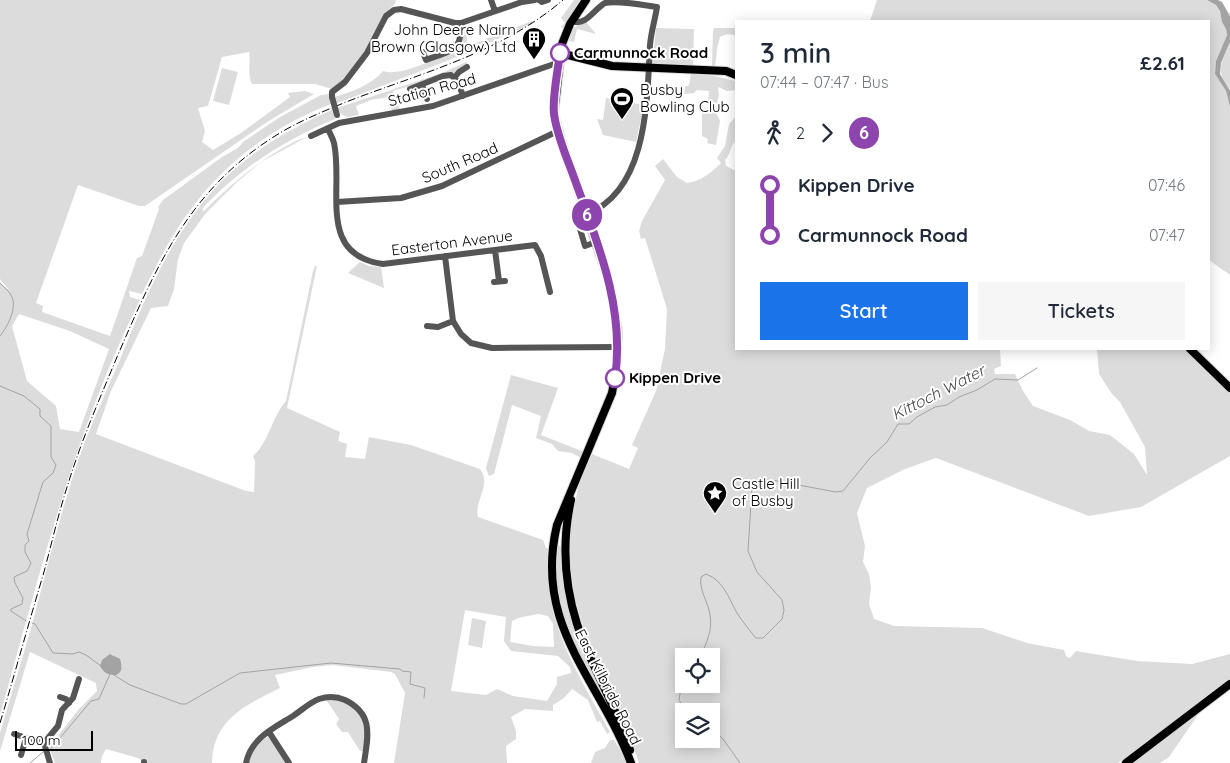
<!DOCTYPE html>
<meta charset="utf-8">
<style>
body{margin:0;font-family:Quicksand,sans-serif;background:#f6f6f7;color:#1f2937;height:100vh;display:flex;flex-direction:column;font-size:19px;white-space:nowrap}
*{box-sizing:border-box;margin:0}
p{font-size:16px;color:#747a83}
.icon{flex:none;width:28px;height:28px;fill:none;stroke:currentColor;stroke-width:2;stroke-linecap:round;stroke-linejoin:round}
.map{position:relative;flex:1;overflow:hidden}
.side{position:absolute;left:735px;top:20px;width:475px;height:330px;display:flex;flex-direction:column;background:#fff;border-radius:0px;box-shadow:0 2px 12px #0003}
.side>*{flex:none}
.badge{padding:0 10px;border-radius:16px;font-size:18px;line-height:32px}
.controls{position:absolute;left:675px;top:648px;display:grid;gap:10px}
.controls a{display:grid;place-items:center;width:45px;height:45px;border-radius:0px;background:#fff;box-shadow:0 2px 12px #0003;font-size:25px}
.scale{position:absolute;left:15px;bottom:12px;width:78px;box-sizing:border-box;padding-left:5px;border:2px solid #000;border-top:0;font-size:14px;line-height:18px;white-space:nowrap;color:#000;-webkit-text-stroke:4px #fff;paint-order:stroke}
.map>.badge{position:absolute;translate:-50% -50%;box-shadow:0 0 0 2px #fff}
.legs{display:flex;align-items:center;gap:8px;height:55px;padding:0 25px;font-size:16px}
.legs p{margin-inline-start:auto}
.headline{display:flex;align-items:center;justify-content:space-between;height:85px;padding:0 25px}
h1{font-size:28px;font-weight:600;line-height:38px}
.action{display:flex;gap:10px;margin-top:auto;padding:10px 25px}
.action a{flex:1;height:58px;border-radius:0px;background:#1a73e8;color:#fff;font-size:20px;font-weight:600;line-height:58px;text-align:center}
.action a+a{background:#f6f6f7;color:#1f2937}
ul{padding:0 25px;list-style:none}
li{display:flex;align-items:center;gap:18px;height:50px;font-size:19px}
li i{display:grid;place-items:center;width:8px;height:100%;margin:0 6px;background:currentColor}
li i::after{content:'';width:12px;height:12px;margin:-6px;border:4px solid;border-radius:50%;background:#fff}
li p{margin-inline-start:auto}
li:first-child i{background:linear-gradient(#0000 50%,currentColor 0)}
li:last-child i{background:linear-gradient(currentColor 50%,#0000 0)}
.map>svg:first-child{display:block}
</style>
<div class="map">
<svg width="1230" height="763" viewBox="0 0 1230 763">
<rect width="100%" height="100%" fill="#fff"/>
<path fill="#dcdcdc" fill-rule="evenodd" d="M0,0H396L395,4L386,12L369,47L347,77L332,89L315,84H252C247,75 251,62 249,52L222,57L208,106L198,108L205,131L202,142L213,150L241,133L290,97L288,93L305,91L314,94L267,122L145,206H139L78,185L36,303L43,306L42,312L110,336L137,258L142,256L159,209L158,207L163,200L222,157L238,148L243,142L280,117L321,95L329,94L331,104C278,124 229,159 194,205C173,232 157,263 142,294L129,291L130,297L140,300C74,432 40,574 0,715V283L10,291L0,279ZM19,314L70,331L109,349L79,432L60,429L56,406L27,381L12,326Z
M574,0H582L563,28L561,27L565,23L561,18Z
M877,0H1207L1216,5L1220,11L1222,22L1226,28L1227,35L1216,61L1215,74L1226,91L1230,107V275L1209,260V21H870Z
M532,21L533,23L470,52L335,104L334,97C352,92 371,85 383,71C401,77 433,59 451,53L462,27L465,26L468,46Z
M586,22L596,34L577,29L574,42L569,41L573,28Z
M656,28L694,29L693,67L652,65Z
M715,28H736V36C731,33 725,34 720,37L717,49L715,67H712L713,29Z
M1230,42V91C1215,69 1221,65 1230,42Z
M466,62L467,64L457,70L454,73L393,91L400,111L392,112L389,97L371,100L356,106L359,115L348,117L342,115L337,108L442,73Z
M222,68L238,72L229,105L213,101Z
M691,73L714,76L736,81V90L727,91L719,87L718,89L719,95L715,110L720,121L716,145L707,143L708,139L702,136V112H707L709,91L697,90L694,93L684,94L685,87L689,85Z
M606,98L644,105L636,142L603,135L597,119L603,120Z
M334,109L335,119C284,140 239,169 202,209L204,211C228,187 253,165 283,148C290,144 299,139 307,137L261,162L237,182L206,213L184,243L178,259L174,289L168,306L151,308L111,391L96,434L246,491L254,492L255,461L253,456C268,444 272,417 286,401L313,271L315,266H317L287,408L340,432L338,441L347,444L345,457L365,459L369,437L411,445L480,469C492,484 474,501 478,517L543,540L546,548H548C548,571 549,595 555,617C564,654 592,699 610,732L607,734L600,721L597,722L588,700L572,689L564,698L553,705V711L525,709L511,717L516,731V739L506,746L507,763H394L405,693L395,674L391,672L333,665L313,667L275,675L280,688C246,705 213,719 212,763H145L138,758L106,749L102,756L101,763H55L49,747L79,709L97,691L96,683L30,652L0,751V733C10,698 21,663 31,628C46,573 59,518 77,464C89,429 104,396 119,362C145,298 168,241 215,188C248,153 290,128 334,109ZM465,610L506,617L504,641L511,651L558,656L570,667L571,673L557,677V684L547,701L513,696L497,689L486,695L451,691ZM538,614L548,616L553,624L554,647L533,646L510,642L512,621L518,618ZM112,654L122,666L118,674L100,663Z
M736,116V141C730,145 731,154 725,160L726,166L736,171V349H1000L1001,366L994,369L995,374H1015L1023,391L1033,406L1070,420L1089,431L1110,435L1134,454L1147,475L1145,447L1120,402L1112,394L1099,374L1097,349H1185L1214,379L1230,392V456L1141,507L1089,516L936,458L905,469L867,488L857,513L865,546L863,562L869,574L871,588L869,604L874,619L894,626L982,628L1027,643L1064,650L1066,656L1070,658L1076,651L1137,661L1192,664L1230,654V679L1118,763H639L626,725L586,636L575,599L569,557L570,529L579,483L592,454L629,469L638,448L632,445L656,391L665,349L667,309L645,238L641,239L639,231L642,221L665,180L655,166L663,159L677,177L687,183C701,181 711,173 721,163L717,158L725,146L729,124ZM684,656H711V684H684ZM684,711H711V739H684Z
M360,262L369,266L381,267L384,288L348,273Z
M511,375L558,388L541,435L584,452L581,458L572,453L558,451L552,444L536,438L541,416L512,405L494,474L489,476L486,468Z
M558,545L562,547L565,590L570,613L613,713L617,725L564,626L556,590L555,570Z
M472,618L486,621L482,648L468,645Z
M328,699C344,701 363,709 366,728C367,735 364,744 363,751H360L348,732H342L336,724L339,719L327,701Z
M1200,712L1169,757L1160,763H1133Z
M268,737L271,741H272L288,763H248L255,747L261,740H263Z
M610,740H614L624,756L626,763H591L595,752L605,748Z"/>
<path fill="#a3a3a3" d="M1207,0H1218L1222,2L1230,16V42L1221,63L1220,74L1230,91V107L1226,91L1215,74L1216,61L1227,35L1226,29L1222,22L1220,11L1216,5Z
M110,654L120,659C122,666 123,672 116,675C108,675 104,673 100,666L102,660Z"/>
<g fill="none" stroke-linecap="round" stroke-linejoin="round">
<path stroke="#a3a3a3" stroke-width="1" d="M0,283C4,287 9,291 11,295C18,307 8,326 0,336
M0,386L24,396L40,409V416L51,426V457L56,465L53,473L43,482L27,534L29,541L25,545V552L31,563L27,571L14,577L15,583L23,598L22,604L11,609V611L26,621
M32,623L35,624L53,653L73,654L79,652L86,655L101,666
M701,656C706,643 713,630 710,615C708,601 699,591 701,577L706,574C724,581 728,597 737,613C743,622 749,630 756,638H763L782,619L784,610L782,600L757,572L748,551L752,488L756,480L761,478L836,492L843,491L870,458L887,442L898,424H909L917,417L935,407L947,405L959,397L977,390L995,379L1018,380L1037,368
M114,675L130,685L181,704H186L240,673L331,663L400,669L402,671L411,672L410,684L425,688L424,698
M684,684L681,688L679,700L686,711
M711,728L723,739L740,763
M49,751L91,701L99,699L110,674
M30,763L43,752"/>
<g stroke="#dbdbdb" stroke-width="10">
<path id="major" d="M586,0L570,24L562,44L554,114L564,149L609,282L618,331L617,365L612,393L557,525C533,626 599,678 631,763
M560,53L612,66L726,71L736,75
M1190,349L1230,388
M571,500C562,541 564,583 577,624C591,667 617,707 630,750
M1126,763L1230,684"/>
</g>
<path stroke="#555" stroke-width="6" d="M491,0L495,11
M539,0L542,2L548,0
M572,21C586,27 595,8 605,3C617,0 644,5 657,7C655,20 651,32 650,45C647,100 648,190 587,214
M423,52L426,60C435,56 453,53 458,43C461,38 461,29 461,23
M455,77L459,72L467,67
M422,85L427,99
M410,89L443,76L451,75L458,82L463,96
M332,97V92L345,82L367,53L386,16L394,10L401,9L455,23H461L522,2L535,0
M328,129C330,134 333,138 334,143C344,188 316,255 383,264L535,245L541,256L550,292
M311,136L339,123L433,106L554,64L558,65
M337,202L401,198L442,186L558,131
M590,224L580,229L585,246L596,242
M495,250L499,281
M445,256L453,321L461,334L471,343L492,348L618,347
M494,282L505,281
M427,326L438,327L453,321
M60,697L66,699L69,703
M269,732L289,763
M14,734L44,743L50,763
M44,743L58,726L62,710L73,698L79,679
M21,755L26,738
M144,763V762
M246,763C251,738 274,728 293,716C302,710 309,703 319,699C328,696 336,696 345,700C374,714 368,736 364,763"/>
<use href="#major" stroke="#000" stroke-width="8"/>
<path stroke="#000" stroke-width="1" stroke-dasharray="8 2.5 1 2.5" stroke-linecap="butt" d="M0,723C15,673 29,622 44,572C52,542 59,511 69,481C82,439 100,398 117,357C156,267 188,191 275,136C297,122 322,112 346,102C421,73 501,53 563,0"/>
<path stroke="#555" stroke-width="6" d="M332,97L337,115"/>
</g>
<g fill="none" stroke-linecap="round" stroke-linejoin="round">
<g stroke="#fff" stroke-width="11">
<path id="line-1" d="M560,53C558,70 552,98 554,114C557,137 568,160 576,183C599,246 625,310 615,378"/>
</g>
<use href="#line-1" stroke="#8e44ad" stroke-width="8"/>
</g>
<defs>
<g id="building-pin" transform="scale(1.25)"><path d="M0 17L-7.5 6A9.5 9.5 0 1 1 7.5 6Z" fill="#000" stroke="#fff"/><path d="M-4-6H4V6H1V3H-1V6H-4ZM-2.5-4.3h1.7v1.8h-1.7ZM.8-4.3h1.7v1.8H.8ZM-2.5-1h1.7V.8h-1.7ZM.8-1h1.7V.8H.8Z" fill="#fff"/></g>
<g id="stadium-pin" transform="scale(1.25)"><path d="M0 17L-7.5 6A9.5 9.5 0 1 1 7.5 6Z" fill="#000" stroke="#fff"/><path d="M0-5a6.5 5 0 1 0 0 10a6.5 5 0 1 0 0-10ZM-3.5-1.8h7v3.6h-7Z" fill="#fff"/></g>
<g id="sight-pin" transform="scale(1.25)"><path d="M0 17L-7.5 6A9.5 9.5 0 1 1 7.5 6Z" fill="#000" stroke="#fff"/><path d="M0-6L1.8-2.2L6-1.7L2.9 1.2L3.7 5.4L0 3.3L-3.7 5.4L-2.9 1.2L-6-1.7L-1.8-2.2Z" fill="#fff"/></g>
</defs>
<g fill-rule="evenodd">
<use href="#building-pin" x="534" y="39"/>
<use href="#stadium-pin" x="622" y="99"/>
<use href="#sight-pin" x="715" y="493"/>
</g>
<g fill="#fff" stroke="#8e44ad" stroke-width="2.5">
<circle cx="560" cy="53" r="9"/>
<circle cx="615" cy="378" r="9"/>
</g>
<g text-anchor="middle" stroke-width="4" stroke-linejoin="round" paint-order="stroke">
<g font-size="15" fill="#000" stroke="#fff" text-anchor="start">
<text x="516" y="35" text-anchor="end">John Deere Nairn<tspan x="516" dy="17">Brown (Glasgow) Ltd</tspan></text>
<text x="640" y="95">Busby<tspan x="640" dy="17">Bowling Club</tspan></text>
<text x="732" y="489">Castle Hill<tspan x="732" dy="17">of Busby</tspan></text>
</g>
<g font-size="15" font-weight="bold" fill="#000" stroke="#fff" text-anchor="start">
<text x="574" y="58">Carmunnock Road</text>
<text x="629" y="383">Kippen Drive</text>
</g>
<g font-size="15" fill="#000" stroke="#fff">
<text transform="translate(432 90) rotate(-15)" y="5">Station Road</text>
<text transform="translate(460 163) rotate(-23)" y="5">South Road</text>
<text transform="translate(452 243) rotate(-7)" y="5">Easterton Avenue</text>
<text transform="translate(608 687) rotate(63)" y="5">East Kilbride Road</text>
</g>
<g font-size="16" font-style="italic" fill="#444" stroke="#fff">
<text transform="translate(938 392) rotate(-27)" y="6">Kittoch Water</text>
</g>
</g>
</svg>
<div class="controls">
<a><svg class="icon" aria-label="locate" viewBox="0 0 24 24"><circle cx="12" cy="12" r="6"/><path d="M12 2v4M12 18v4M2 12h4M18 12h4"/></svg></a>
<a><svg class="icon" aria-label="layers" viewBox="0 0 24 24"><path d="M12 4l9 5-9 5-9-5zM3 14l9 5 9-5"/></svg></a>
</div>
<div class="scale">100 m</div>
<b class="badge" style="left:587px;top:215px;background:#8e44ad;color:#fff">6</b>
<section class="side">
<div class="headline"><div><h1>3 min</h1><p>07:44 – 07:47 · Bus</p></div><b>£2.61</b></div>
<div class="legs"><svg class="icon" aria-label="walk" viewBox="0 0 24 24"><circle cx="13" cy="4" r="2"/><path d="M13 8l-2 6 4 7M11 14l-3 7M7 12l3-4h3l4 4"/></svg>2<svg class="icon" aria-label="forward" viewBox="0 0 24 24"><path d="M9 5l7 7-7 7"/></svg><b class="badge" style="background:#8e44ad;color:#fff">6</b></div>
<ul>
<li><i style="color:#8e44ad"></i><b>Kippen Drive</b><p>07:46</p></li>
<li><i style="color:#8e44ad"></i><b>Carmunnock Road</b><p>07:47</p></li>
</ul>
<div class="action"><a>Start</a><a>Tickets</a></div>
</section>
</div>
